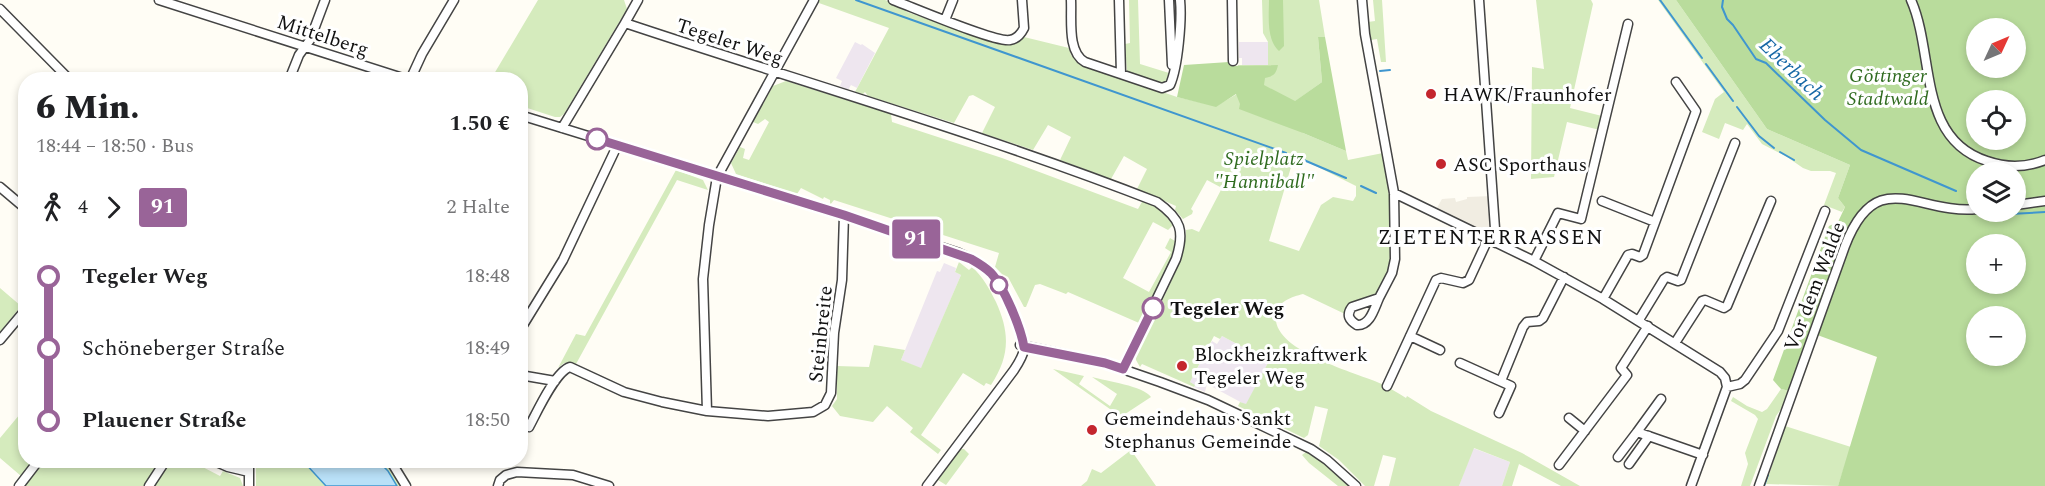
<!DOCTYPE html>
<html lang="de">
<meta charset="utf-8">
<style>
body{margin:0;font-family:Spectral,serif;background:#f2f2f2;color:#202124;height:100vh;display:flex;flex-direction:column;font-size:22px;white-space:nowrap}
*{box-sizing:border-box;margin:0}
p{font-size:20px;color:#757577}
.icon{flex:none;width:33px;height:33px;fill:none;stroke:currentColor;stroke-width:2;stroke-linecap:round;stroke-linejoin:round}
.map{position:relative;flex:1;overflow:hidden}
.panel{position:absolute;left:18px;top:72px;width:510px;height:396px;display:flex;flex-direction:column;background:#fff;border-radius:24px;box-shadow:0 3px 9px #0003}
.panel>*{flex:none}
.badge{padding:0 12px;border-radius:4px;font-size:21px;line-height:39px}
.needle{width:39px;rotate:46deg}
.buttons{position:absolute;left:1966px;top:18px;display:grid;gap:12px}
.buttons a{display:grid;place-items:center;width:60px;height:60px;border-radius:50%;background:#fff;box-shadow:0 3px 9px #0003;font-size:30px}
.map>.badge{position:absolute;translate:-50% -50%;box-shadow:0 0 0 3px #fff}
.legs{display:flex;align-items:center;gap:9px;height:66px;padding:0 18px;font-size:20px}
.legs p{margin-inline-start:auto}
.summary{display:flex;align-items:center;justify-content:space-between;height:102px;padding:0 18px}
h1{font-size:33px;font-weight:800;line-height:45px}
ul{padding:0 18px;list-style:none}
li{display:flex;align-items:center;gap:21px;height:72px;font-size:22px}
li i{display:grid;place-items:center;width:9px;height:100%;margin:0 8px;background:currentColor}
li i::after{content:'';width:15px;height:15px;margin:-8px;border:4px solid;border-radius:50%;background:#fff}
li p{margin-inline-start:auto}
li:first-child i{background:linear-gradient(#0000 50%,currentColor 0)}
li:last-child i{background:linear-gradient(currentColor 50%,#0000 0)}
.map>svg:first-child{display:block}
</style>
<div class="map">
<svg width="2045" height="486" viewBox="0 0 2045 486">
<rect width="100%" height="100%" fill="#fffdf5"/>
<path fill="#eee6ef" d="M855,42L861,45L862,44L875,53L857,88L851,85L848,90L840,86L842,81L836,78Z
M1239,42H1268V65H1242V58H1239Z
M944,263L956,268L955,272L961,275L921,369L901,360L937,271L940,272Z
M1222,336L1269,361L1246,405L1207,384L1205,392L1194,387L1195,385L1190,382L1212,341L1217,344Z
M1473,448L1510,462L1502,486H1459Z"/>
<path fill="#d5ebbd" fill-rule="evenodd" d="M538,0H624L627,9L564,114L560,117H555L521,106L520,80L509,79L497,72L491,79Z
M819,0H885L897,4L907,12L1003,45L1015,44L1024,37L1069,48L1071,55L1078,63L1177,97L1216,106L1237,94L1240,101L1238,65H1268V42L1263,33L1262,0H1319L1325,37H1318L1322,82L1294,102L1264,86L1303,133L1346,151L1348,160L1383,153L1390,202L1392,261C1387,292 1370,300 1345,314L1303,294C1292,297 1278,301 1276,314C1270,351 1356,372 1382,384C1390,388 1398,393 1406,398L1407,396L1431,411L1522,453L1580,486H1561L1519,464L1512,486H1502L1510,462L1474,448L1459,486H1389L1396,458L1383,455L1374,486H1365L1339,460L1319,446L1328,409L1315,406L1308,435L1304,438L1238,406L1240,402L1246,404L1269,361L1222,336L1220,339L1214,336L1190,382L1195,385L1194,387L1142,364L1140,367L1136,360V352C1150,323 1187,260 1186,230L1192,229L1199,232L1222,188L1207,180L1191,209L1193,211L1192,214L1183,219L1175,210L1176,206L1137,189L1147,169L1124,156L1111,179L1060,160L1071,137L1048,125L1033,150L982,133L995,107L973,95L969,96L954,123L868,96L865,92L863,94L855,92L889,28L819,3ZM1294,157L1304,160L1356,186V196L1353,201L1333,197L1321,205L1299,251L1269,241Z
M1129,0H1138L1140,64L1169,73V79L1163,84L1127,72L1125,44L1130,43Z
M1373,0H1382L1386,62H1381L1377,39L1371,40L1368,22L1375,21Z
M1536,0H1591L1593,4L1570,108L1602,116L1600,130L1567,122L1554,177L1531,179L1532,67L1544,69Z
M1658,0H1676L1767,129L1850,165L1838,198L1845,207L1842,212L1824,205L1836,173L1830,171H1811L1803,168L1787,157L1762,144L1747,124L1743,130L1725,123L1719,139L1702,132L1715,99L1724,92Z
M786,81L891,114L892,122L1002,158L1138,209L1143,200L1162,211L1173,225L1168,230L1153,222L1123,278L1149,292L1171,252L1165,248L1170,238L1175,241L1172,257L1139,323L1068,292L1066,294L1040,284L1035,285L1026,307H1024L1008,277L1002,274L995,267L999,253L834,200L830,205V200L824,197L823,199L801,188L797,194L736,174L731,163L740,147L745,149L743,158L749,160L769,122L765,119L758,124L753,122L773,86Z
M676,170L703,180L708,190L677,180L576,364C569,360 564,362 558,368L576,334L585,336Z
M959,262L969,270L972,267C983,277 989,288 996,302C1010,333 1010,356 991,385L986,383L984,386L963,373L921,435L941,450L938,454L910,432L913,428L887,406L873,422L840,416L832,406L837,399V366L869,367L874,345L905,350L901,360L921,368L961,275L955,272Z
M0,288L21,306L0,332Z
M1053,369L1084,376L1079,384L1110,406L1117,394L1092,377C1106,381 1144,386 1151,397L1119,418L1117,414Z
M1781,389L1790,391L1784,405L1776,416L1750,486H1741L1748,464L1745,453L1758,419L1755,415L1731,401L1733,397L1747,406L1762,412L1767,409Z
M25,408L26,460L33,461L21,476L0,458V438Z
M1785,426L1851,447L1838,486L1766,484Z
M961,449H964L969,454L946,485L938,480Z
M1131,450L1156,486H1081L1087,481L1092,469L1101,473Z
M1306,452L1326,464L1349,486H1338L1309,463L1302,455Z
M171,460L193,461V462L220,476L223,471L240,478L243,486H155Z
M45,461H161L144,486H25Z
M256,461H384L401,486H256Z"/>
<path fill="#b9dc9c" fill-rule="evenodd" d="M1269,0H1283L1284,46L1279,51C1266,39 1269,16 1269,0Z
M1676,0H2045V486H1838L1877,357L1812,333L1790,391L1781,389L1773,380L1829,226L1838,222L1845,207L1838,198L1850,165L1767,129ZM1977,28H2016V68H1977ZM1977,100H2016V140H1977ZM1977,172H2016V212H1977ZM1977,244H2016V284H1977ZM1977,316H2016V356H1977Z
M1318,37H1325L1346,151L1303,133L1239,109L1240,104L1236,94L1216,107L1177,97L1184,65L1229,62L1230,66L1278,65C1276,74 1274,76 1265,78L1264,85L1295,101L1322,82Z"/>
<path fill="#f1ede2" d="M1492,196L1496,243L1434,213L1442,199L1455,198L1456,202L1467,199V197Z"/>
<path fill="#b9e0f7" stroke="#3f96cf" stroke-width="1.5" d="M303,461H378L388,471L397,486H326Z"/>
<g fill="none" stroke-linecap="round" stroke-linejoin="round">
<path stroke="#3f96cf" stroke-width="2" d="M856,0L1286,153
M1660,0L1702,58
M1723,0L1722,7L1727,19L1733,25L1756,59L1766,63L1825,120L1861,150L1956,191
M1706,64L1733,101
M1380,71L1390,70
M1737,107L1759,136L1774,148
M1780,152L1794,160
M1292,155L1346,178
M1361,186L1376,193
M1969,192L1977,195
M2010,214L2045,212
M1764,486L1768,475"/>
<g stroke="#444" stroke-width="11">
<path id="minor" d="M159,0L409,80
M814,0L717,177L709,225L703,279L707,411L768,416L813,412L825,405L831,393L834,333L842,280L844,215
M893,0C912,7 996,43 1010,40C1017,39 1021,34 1024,28L1022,0
M1071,0C1072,19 1067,52 1085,62L1162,88L1170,85C1178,67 1182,20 1180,0
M1119,0L1121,74
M1169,0L1172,65
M1232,0L1233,61
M1362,0L1365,34L1394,193L1395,259L1392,273L1379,298L1352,307C1346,315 1349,320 1357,325C1370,326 1374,309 1379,298
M1479,0L1496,243
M1911,0C1935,54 1917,139 1987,161C2007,168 2025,168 2045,160
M0,9L70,80
M945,20L953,0
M625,23L638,0
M289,80L299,55L310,40L325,0
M410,80L422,54L454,0
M520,115L844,215L959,253C970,258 982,263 990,273C1000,283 1026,335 1024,349C1023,356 1018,364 1014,370L927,486
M562,128L625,23C802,82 983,134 1157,202C1181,219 1185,231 1176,259L1123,369
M0,187L26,209
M1394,193L1534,261L1603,299L1720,372L1725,378L1727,387L1691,486
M1602,201L1655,222
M2016,205L2045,201
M1534,261L1558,213L1581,219L1628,24
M1603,299L1628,255L1632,254L1640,257L1643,255L1696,111L1676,82
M1639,320L1664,279L1667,277L1678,281L1681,280L1735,143
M520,330L563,260L617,146
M1410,336L1440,350
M0,340L26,309
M1675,343L1702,301L1705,300L1724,308L1727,306L1771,201
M1020,345L1105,363L1160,382L1208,400L1311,449L1327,460L1356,486
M1460,363L1511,386L1499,413
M520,375L555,381
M1501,381L1523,327L1527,322L1539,321L1543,318L1564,277
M1387,386L1436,280L1441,278L1463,283L1469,280L1488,239
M1727,387L1740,384L1745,380L1778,331L1825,211
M1661,399L1637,432L1703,455
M1569,418L1585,431
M529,427C537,412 555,372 570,367L624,392L662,402L707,411
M1618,457L1637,432
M212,460L228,467L249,472
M249,460V486
M390,460L406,486
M1629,464L1649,436
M1559,465L1627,375L1621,368L1648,326
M19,486L39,460
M149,486L166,460
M498,486L500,480L506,475L517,472L573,475L609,486
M1759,486L1845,246C1877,163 1918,215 1977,209"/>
</g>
<use href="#minor" stroke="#fff" stroke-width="8"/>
</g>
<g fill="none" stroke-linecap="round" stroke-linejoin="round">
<g stroke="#fff" stroke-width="14">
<path id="line-1" d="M597,139L844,215L971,259C978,263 985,267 991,273C1004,287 1021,328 1024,347L1105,363L1123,369L1153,308"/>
</g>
<use href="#line-1" stroke="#996498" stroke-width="9"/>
</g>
<g fill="#c4262e" stroke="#fff" stroke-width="2">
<circle cx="1431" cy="94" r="6"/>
<circle cx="1441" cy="164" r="6"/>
<circle cx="1182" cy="366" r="6"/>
<circle cx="1092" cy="430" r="6"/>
</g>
<g fill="#fff" stroke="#996498" stroke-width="3">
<circle cx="597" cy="139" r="10"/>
<circle cx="999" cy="285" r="8"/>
<circle cx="1153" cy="308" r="10"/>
</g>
<g text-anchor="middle" stroke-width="6" stroke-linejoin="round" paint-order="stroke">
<g font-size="20" fill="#111" stroke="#fff">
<text transform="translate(323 35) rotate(18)" y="7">Mittelberg</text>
<text transform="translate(730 41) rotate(18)" y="7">Tegeler Weg</text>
<text transform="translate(1814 286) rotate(-69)" y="7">Vor dem Walde</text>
<text transform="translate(820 334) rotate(-84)" y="7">Steinbreite</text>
</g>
<g font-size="20" font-style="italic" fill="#2f6b1f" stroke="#fff">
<text x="1888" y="82">Göttinger<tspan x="1888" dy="23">Stadtwald</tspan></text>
<text x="1264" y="165">Spielplatz<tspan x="1264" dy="23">"Hanniball"</tspan></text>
</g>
<g font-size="20" fill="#111" stroke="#fff" text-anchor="start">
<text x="1443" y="101">HAWK/Fraunhofer</text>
<text x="1453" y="171">ASC Sporthaus</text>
<text x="1194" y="361">Blockheizkraftwerk<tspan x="1194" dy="23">Tegeler Weg</tspan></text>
<text x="1104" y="425">Gemeindehaus Sankt<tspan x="1104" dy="23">Stephanus Gemeinde</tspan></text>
</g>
<g font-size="20" font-weight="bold" fill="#111" stroke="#fff" text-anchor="start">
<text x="1170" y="315">Tegeler Weg</text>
</g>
<g font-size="21" font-style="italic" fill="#1768a6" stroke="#fff">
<text transform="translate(1792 69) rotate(44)" y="7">Eberbach</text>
</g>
<g font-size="21" letter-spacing="1.5" fill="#111" stroke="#fff">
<text x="1491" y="244">ZIETENTERRASSEN</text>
</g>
</g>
</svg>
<div class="buttons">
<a><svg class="needle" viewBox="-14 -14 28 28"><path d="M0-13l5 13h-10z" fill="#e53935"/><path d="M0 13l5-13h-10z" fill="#757577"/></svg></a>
<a><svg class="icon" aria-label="locate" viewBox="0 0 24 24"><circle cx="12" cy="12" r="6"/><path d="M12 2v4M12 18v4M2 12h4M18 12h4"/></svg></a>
<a><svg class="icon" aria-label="layers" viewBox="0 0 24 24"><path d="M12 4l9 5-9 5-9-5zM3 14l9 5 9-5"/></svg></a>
<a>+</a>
<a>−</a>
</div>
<b class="badge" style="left:916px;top:239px;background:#996498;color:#fff">91</b>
<section class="panel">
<div class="summary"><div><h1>6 Min.</h1><p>18:44 – 18:50 · Bus</p></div><b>1.50 €</b></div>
<div class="legs"><svg class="icon" aria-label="walk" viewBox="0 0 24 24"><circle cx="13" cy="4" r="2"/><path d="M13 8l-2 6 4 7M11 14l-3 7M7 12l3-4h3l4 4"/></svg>4<svg class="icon" aria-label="forward" viewBox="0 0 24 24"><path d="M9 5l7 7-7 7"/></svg><b class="badge" style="background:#996498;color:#fff">91</b><p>2 Halte</p></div>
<ul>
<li><i style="color:#996498"></i><b>Tegeler Weg</b><p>18:48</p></li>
<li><i style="color:#996498"></i><span>Schöneberger Straße</span><p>18:49</p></li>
<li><i style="color:#996498"></i><b>Plauener Straße</b><p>18:50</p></li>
</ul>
</section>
</div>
